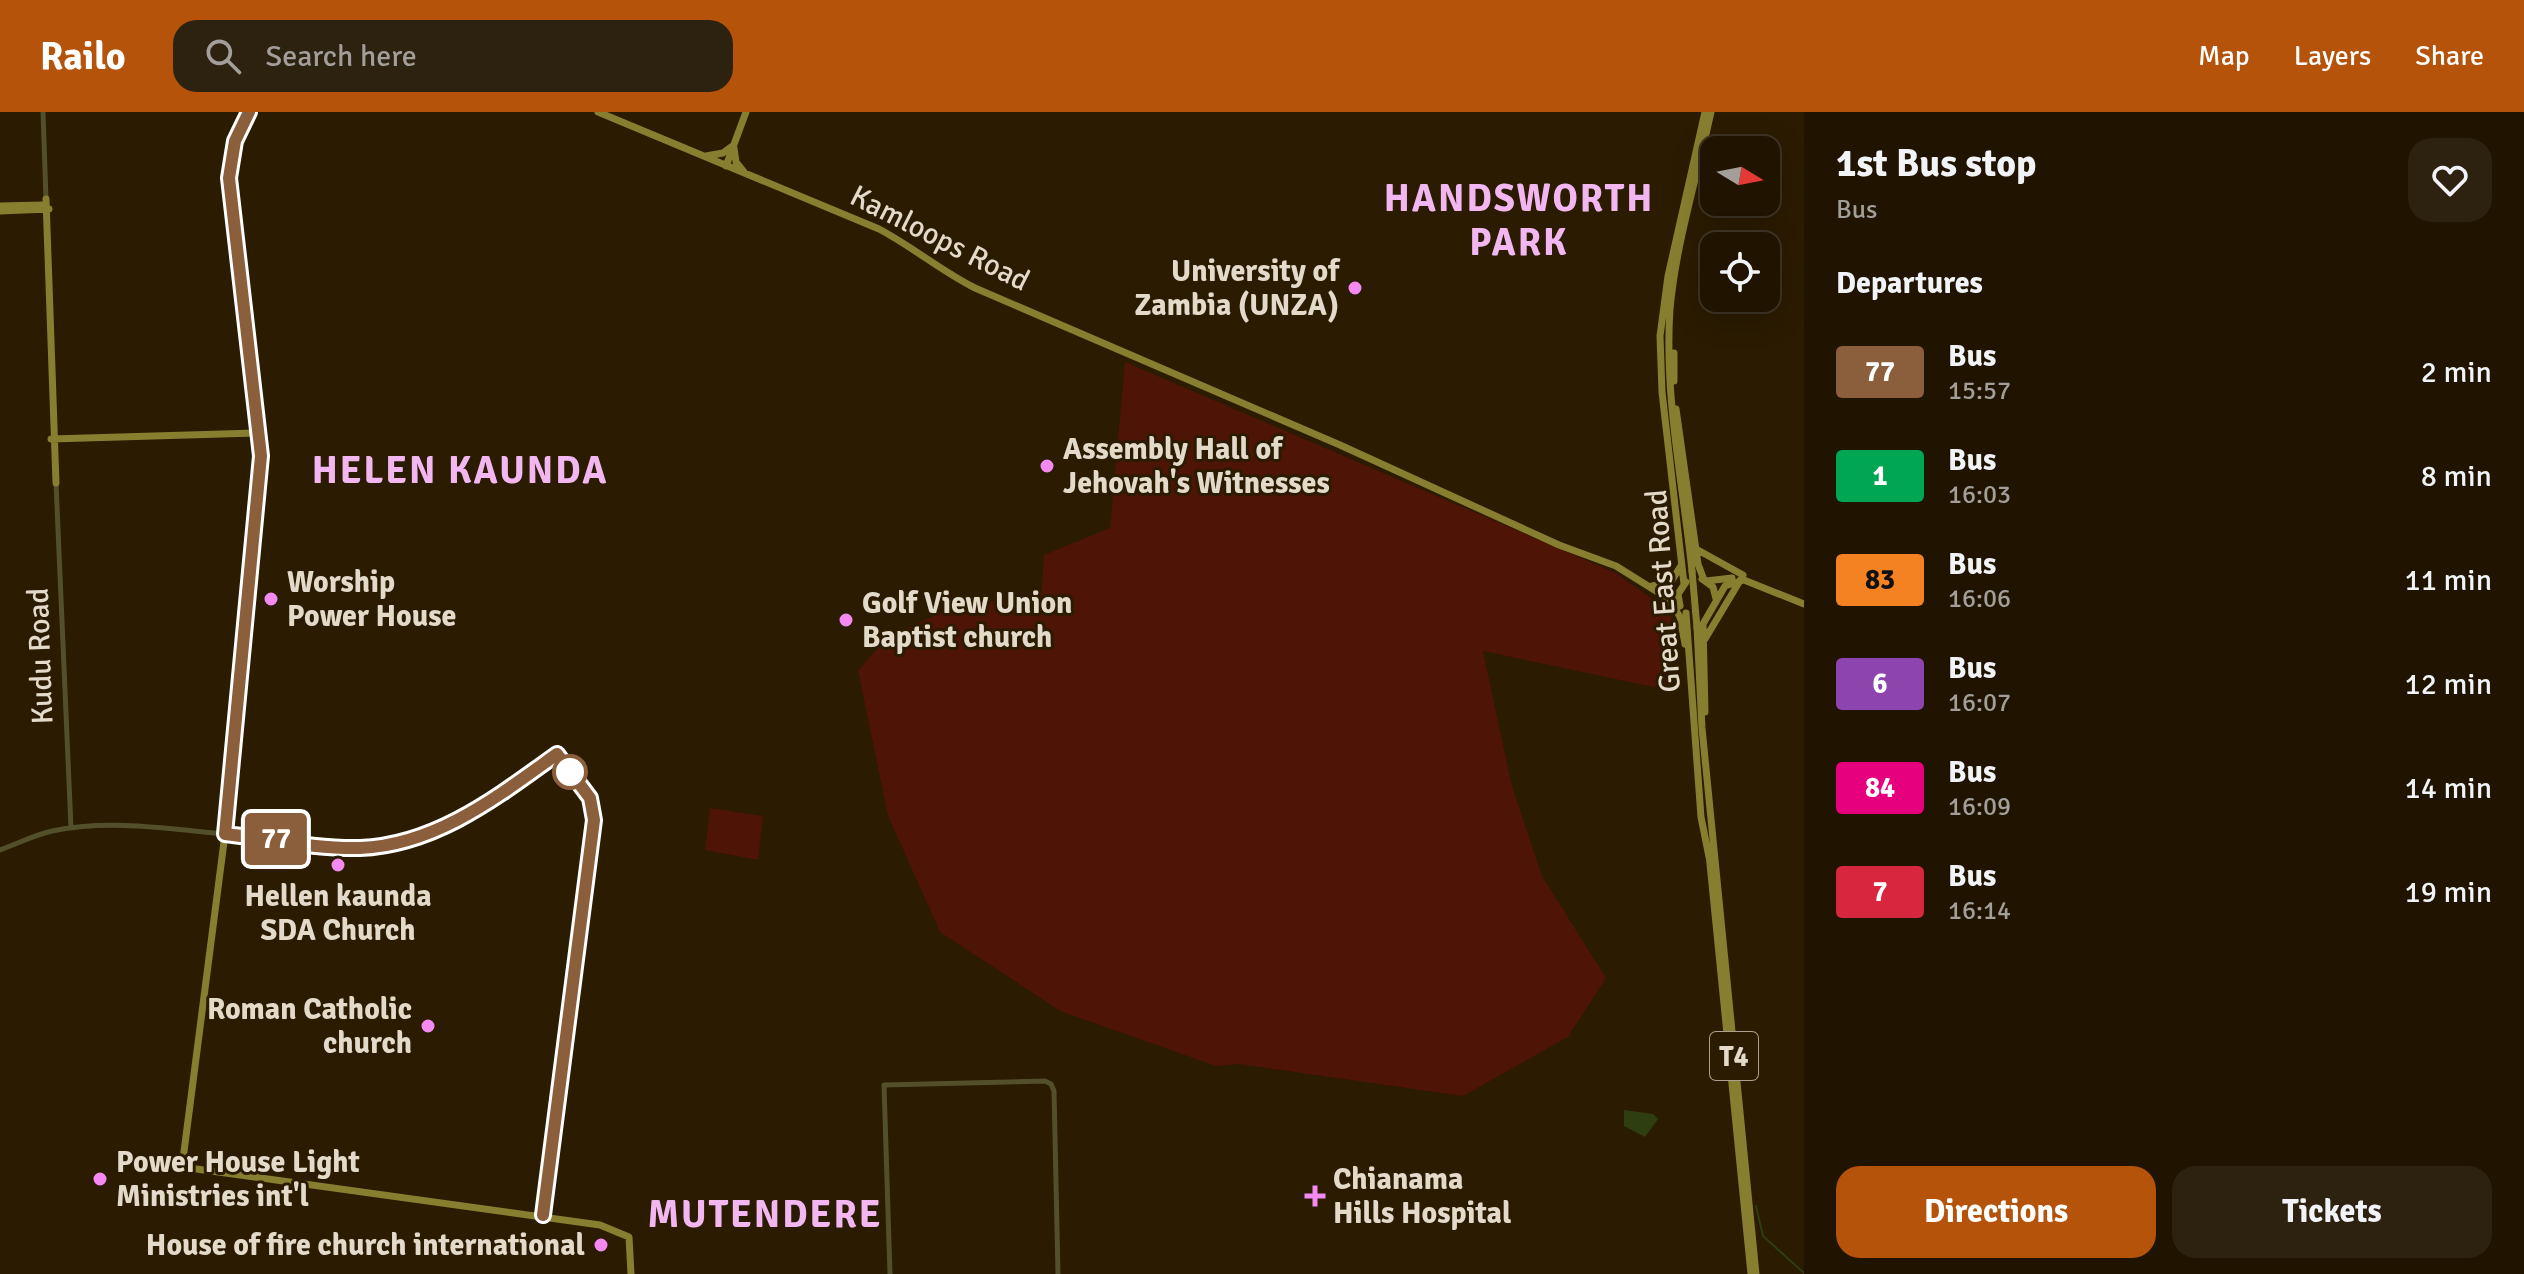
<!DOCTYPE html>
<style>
body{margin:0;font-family:Signika,sans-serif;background:#2d2110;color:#f1f3f6;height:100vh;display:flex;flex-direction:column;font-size:30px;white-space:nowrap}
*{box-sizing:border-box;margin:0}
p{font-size:26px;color:#a29e99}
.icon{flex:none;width:44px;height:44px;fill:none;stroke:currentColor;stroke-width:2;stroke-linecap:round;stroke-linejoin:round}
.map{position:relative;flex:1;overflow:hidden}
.panel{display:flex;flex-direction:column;background:#201401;width:720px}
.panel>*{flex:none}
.badge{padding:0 16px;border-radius:6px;font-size:28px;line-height:52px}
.needle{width:52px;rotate:100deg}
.tools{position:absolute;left:1700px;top:24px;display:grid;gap:16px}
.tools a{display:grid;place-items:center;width:80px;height:80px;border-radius:16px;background:#201401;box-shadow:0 8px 32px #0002,0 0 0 2px #3d3323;font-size:40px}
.map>.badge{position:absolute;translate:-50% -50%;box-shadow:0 0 0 4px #fff}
h2{padding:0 32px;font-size:30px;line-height:72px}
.round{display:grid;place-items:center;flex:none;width:84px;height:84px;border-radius:24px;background:#2d2110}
.head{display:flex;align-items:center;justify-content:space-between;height:136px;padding:0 32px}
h1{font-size:38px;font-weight:700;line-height:60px}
.primary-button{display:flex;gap:16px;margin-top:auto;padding:16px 32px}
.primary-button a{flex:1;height:92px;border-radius:24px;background:#b45309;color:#fff;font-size:32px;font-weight:700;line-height:92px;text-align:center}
.primary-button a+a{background:#2d2110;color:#f1f3f6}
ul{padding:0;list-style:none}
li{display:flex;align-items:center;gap:24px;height:104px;padding:0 32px}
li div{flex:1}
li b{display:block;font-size:30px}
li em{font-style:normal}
li .badge{min-width:88px;font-weight:700;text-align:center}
header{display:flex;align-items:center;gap:48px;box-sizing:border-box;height:112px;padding:0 40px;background:#b45309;color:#fff}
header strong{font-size:38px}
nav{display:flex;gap:44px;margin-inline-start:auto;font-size:28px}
.search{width:560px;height:72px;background:#2d2110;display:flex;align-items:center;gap:20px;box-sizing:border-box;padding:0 28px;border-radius:24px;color:#a29e99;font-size:30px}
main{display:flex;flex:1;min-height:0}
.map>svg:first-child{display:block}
</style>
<header>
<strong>Railo</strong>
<div class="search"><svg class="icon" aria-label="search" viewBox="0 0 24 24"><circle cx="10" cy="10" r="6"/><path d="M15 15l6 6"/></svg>Search here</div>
<nav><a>Map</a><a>Layers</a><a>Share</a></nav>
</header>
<main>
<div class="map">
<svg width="1804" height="1162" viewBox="0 0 1804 1162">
<rect width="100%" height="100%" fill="#2a1b01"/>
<path fill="#4e1405" d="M1125,250L1616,461L1671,500L1677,580L1483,539L1512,674L1542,764L1606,866L1568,925L1463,984L1239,952L1216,954L1060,899L940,820L888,704L858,559L884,528L956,493L1041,484L1044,443L1110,416Z
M710,696L763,704L758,748L705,738Z"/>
<path fill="#2f3e10" d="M1624,998L1653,1002L1658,1007L1645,1025L1624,1014Z"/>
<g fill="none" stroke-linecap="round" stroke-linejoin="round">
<path stroke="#2f3e10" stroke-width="2" d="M1756,1094L1763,1124L1804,1161"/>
<path stroke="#534f2b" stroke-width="5" d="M43,0L46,87
M56,371L71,716
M0,738C17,732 34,723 52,719C108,707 170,717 225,722
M890,1162L884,973L1045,969L1051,972L1054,979L1058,1162"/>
<path stroke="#887e2f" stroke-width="7" d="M249,0L235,29L229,66L261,338V364L225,722L182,1055L600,1113L629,1125L631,1162
M598,0L879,117C913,135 941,159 975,176L1340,333L1559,433L1616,454L1680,494
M734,36L736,50L744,60
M706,44L723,41L731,35
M726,54L746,0
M46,87L56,371
M0,94L42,93
M0,99L49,97
M1674,241V269
M1676,297L1698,452L1704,468
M51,327L258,321
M1696,437L1743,463
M1692,459C1683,372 1664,284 1670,197C1676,131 1697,65 1711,0
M1702,467L1713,475L1716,487
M1706,469L1732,466
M1684,472L1662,280L1660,224L1668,164L1705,0
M1652,474L1670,471L1681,454
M1672,492L1680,505L1685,532
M1680,494L1678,482L1686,470
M1686,501L1701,705L1709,745
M1697,516L1702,616L1756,1162
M1705,527L1741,467
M1705,600L1703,512L1725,474L1744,468L1804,492
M225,722C269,727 316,737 360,736C436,734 498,685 557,642L590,686L594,708L543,1103
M1709,742L1751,1162"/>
<path stroke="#887e2f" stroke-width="7" d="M1692,459L1697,516"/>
</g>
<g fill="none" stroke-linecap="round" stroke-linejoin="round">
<g stroke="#fff" stroke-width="18">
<path id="line" d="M249,0L235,29L229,66L261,344L225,722C269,727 316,737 360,736C436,733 497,685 557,642L590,686L594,708L543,1103"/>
</g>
<use href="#line" stroke="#8b5e3c" stroke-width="12"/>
</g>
<g fill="#f389f1" stroke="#2a1b01" stroke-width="3">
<circle cx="1355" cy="176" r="8"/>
<circle cx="1047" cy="354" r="8"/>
<circle cx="271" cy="487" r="8"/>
<circle cx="846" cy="508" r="8"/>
<circle cx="338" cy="753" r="8"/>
<circle cx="428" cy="914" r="8"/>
<circle cx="100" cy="1067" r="8"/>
<path d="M1311 1072h8v8h8v8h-8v8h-8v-8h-8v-8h8z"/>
<circle cx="601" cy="1133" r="8"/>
</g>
<circle fill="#fff" stroke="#8b5e3c" stroke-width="4" cx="570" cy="660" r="16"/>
<g text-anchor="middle" stroke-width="6" stroke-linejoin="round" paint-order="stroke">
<rect fill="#2a1b01" stroke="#aca18e" stroke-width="2" x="1710" y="920" width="48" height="48" rx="6"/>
<g font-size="28" font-weight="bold" fill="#e4daca">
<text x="1734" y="954">T4</text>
</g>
<g font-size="30" fill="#e4daca" stroke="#2a1b01">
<text transform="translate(940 126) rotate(27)" y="10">Kamloops Road</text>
<text transform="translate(1663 479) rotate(-94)" y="10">Great East Road</text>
<text transform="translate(40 544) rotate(-92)" y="10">Kudu Road</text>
</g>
<g font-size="30" font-weight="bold" fill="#e4daca" stroke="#2a1b01" text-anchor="start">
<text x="1339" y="169" text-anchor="end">University of<tspan x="1339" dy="34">Zambia (UNZA)</tspan></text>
<text x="1063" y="347">Assembly Hall of<tspan x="1063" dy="34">Jehovah's Witnesses</tspan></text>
<text x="287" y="480">Worship<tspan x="287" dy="34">Power House</tspan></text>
<text x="862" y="501">Golf View Union<tspan x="862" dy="34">Baptist church</tspan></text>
<text x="338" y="794" text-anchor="middle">Hellen kaunda<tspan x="338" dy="34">SDA Church</tspan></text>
<text x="412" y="907" text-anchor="end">Roman Catholic<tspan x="412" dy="34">church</tspan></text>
<text x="116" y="1060">Power House Light<tspan x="116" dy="34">Ministries int'l</tspan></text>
<text x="1333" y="1077">Chianama<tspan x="1333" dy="34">Hills Hospital</tspan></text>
<text x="585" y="1143" text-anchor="end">House of fire church international</text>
</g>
<g font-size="38" font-weight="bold" letter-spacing="2" fill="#f2b7f0" stroke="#2a1b01">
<text x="1519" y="99">HANDSWORTH<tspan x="1519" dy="44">PARK</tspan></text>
<text x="460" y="371">HELEN KAUNDA</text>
<text x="765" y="1115">MUTENDERE</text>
</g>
</g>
</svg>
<div class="tools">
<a><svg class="needle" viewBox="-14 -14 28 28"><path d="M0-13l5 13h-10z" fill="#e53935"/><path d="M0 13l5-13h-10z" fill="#a29e99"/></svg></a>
<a><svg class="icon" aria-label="locate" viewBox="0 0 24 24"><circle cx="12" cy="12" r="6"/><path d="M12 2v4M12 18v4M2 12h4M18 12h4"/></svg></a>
</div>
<b class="badge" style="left:276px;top:727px;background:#8b5e3c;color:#fff">77</b>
</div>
<section class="panel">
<div class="head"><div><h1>1st Bus stop</h1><p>Bus</p></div><a class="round"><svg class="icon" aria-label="heart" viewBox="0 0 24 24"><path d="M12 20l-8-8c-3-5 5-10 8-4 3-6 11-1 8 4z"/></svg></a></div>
<h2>Departures</h2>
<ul>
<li><span class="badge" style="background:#8b5e3c;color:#fff">77</span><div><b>Bus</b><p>15:57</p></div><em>2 min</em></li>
<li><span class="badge" style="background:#00a651;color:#fff">1</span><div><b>Bus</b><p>16:03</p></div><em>8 min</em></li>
<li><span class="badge" style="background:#f58220;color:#111">83</span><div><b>Bus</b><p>16:06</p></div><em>11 min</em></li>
<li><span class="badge" style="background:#8e44ad;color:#fff">6</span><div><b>Bus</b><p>16:07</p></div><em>12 min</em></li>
<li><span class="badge" style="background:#e6007e;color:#fff">84</span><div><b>Bus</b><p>16:09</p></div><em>14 min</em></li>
<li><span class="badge" style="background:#d7263d;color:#fff">7</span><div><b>Bus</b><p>16:14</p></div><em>19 min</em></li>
</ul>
<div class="primary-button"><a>Directions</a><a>Tickets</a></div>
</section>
</main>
